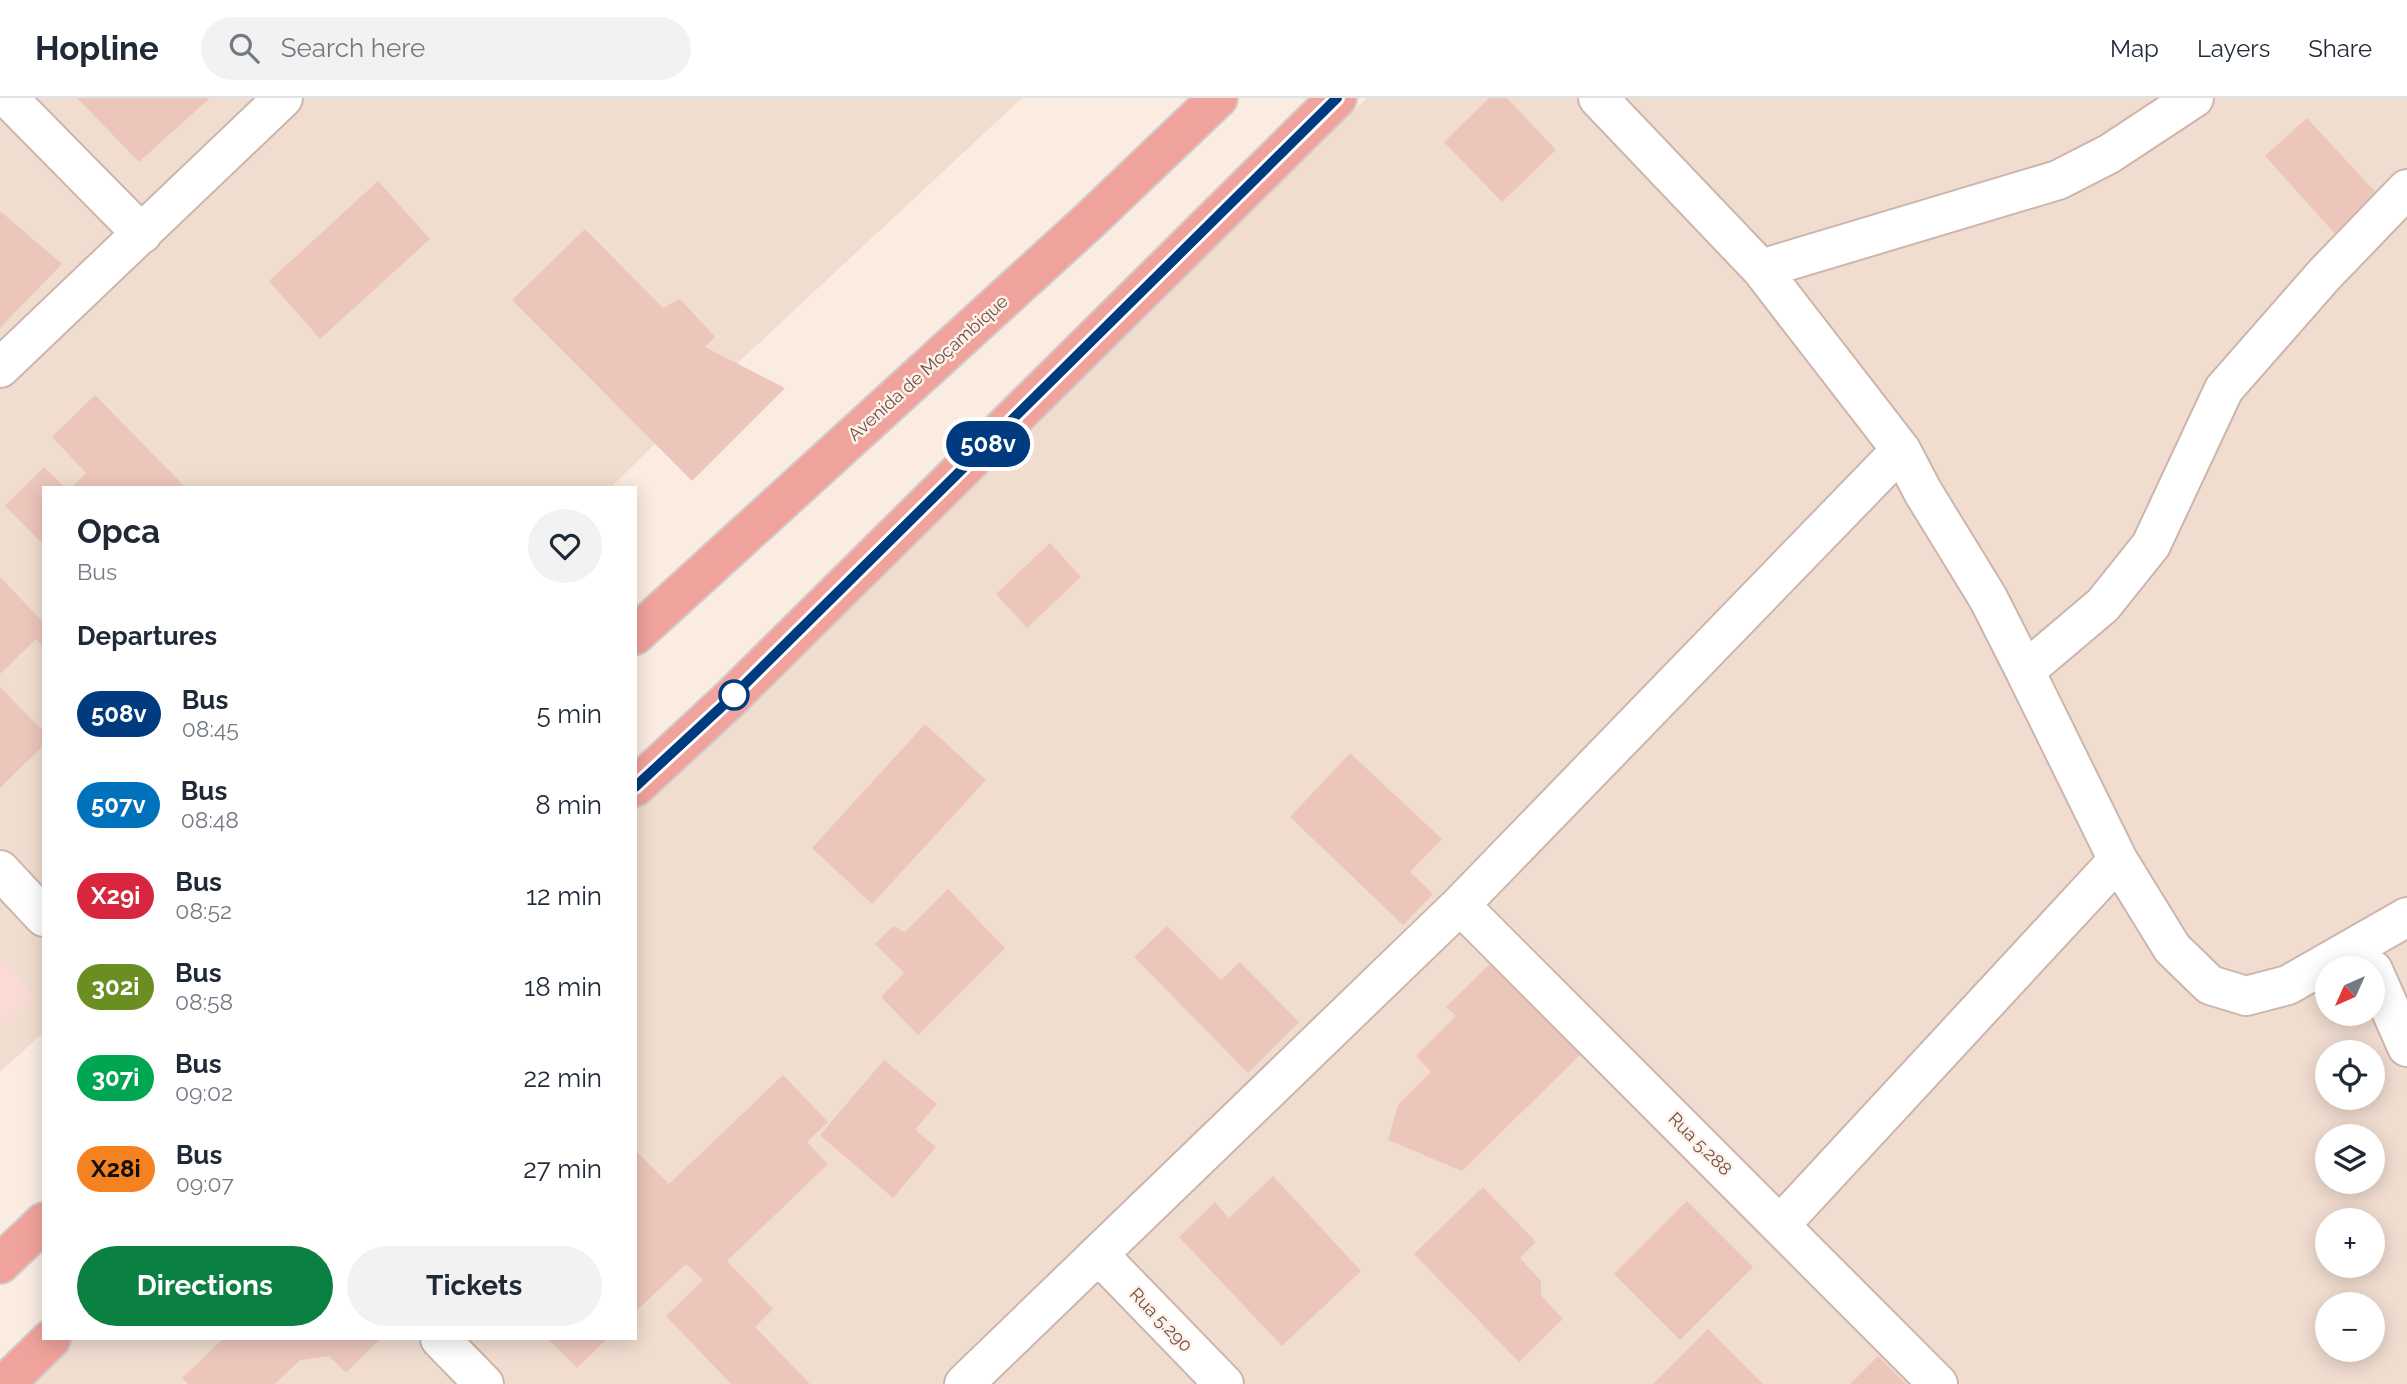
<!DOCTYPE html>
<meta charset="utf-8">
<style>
body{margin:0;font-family:Raleway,sans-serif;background:#f2f2f3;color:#1f2937;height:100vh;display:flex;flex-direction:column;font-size:26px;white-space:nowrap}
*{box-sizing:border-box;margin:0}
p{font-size:23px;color:#747a83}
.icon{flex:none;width:38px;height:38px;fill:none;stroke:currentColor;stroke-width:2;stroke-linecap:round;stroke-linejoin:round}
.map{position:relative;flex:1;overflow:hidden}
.details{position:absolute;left:42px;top:388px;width:595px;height:854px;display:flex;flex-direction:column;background:#fff;border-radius:0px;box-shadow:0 4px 18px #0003}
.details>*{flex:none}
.badge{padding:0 14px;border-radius:23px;font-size:24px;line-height:46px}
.needle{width:46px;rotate:225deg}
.fabs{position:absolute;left:2315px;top:858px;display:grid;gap:14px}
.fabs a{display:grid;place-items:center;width:70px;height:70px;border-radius:50%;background:#fff;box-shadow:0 4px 18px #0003;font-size:35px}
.map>.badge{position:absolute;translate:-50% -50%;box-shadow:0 0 0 4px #fff}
h2{padding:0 35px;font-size:26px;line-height:63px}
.round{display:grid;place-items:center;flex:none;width:74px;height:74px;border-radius:37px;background:#f2f2f3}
.summary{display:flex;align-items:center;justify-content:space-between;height:119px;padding:0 35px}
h1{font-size:33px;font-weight:700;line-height:52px}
.cta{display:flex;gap:14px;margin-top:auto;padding:14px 35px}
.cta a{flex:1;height:80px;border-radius:42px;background:#0b8043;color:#fff;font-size:28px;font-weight:700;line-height:80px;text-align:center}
.cta a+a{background:#f2f2f3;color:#1f2937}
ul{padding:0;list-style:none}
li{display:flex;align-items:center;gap:21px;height:91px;padding:0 35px}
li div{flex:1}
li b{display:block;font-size:26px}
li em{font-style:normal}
li .badge{min-width:77px;font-weight:700;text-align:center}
header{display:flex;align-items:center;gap:42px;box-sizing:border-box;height:98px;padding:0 35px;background:#fff;border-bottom:2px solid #e0e1e3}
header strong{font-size:33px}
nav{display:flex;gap:38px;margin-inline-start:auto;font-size:24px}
.search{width:490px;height:63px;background:#f2f2f3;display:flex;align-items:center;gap:18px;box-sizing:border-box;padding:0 24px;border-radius:38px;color:#747a83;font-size:26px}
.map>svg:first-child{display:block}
</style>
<header>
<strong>Hopline</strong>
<div class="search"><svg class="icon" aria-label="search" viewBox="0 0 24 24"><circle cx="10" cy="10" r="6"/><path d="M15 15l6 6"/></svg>Search here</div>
<nav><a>Map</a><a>Layers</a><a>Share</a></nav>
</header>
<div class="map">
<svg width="2407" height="1286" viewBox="0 0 2407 1286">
<rect width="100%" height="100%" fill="#faece1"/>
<path fill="#f1ddd0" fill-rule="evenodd" d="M0,0H1022L729,273L610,390H44V934L0,974Z
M1367,0H2407V1286H23L70,1241H635V700ZM2328,870H2373V915H2328ZM2328,954H2373V999H2328ZM2328,1038H2373V1083H2328ZM2328,1122H2373V1167H2328ZM2328,1206H2373V1251H2328Z"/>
<path fill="#fadad5" d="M0,860L35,899L0,931Z"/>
<path fill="#edc6bb" d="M77,0H210L139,64Z
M1489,0H1507L1556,52L1502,104L1444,44Z
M2307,20L2380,99L2337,138L2265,58Z
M378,83L430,141L320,241L269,183Z
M0,113L62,166L0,230Z
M585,131L663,210L680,201L715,239L705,249L785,290L692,383L512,202Z
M95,297L186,390H71L86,375L52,339Z
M44,369L66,390H44V447L5,408Z
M1050,445L1081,479L1027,530L996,496Z
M0,479L44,525V550L36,541L0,576Z
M0,589L44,634V647L0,690Z
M925,626L986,682L872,806L812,750Z
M1350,655L1442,741L1410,774L1433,796L1403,827L1290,719Z
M948,791L1005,850L918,937L881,899L904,875L875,846L893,828L905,834Z
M1167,828L1221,882L1240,864L1299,924L1248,975L1134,859Z
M1491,865L1580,957L1462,1073L1388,1042L1398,1007L1431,974L1416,958L1456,918L1446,909Z
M884,962L937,1006L915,1032L936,1049L893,1100L820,1037Z
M783,977L828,1024L807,1044L828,1066L727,1163L773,1211L755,1229L810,1286H731L666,1218L703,1182L686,1166L635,1214V1052L669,1086Z
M1273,1078L1361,1173L1282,1248L1179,1139L1215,1104L1229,1120Z
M1483,1089L1536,1144L1520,1160L1541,1183V1197L1563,1221L1519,1264L1414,1156Z
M1687,1103L1753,1169L1680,1242L1614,1176Z
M1708,1231L1763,1286H1653Z
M223,1241H380L346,1275L329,1258L300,1262L275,1286H188L182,1280Z
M548,1241H607L577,1270Z
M1878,1258L1906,1286H1850Z"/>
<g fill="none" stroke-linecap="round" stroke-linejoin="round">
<g stroke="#ccb5ac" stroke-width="42">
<path id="minor" d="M8,0L142,136
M1598,0L1761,171L1901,352L1923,394L1988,500L2025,573L2103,507L2151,447L2224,291L2324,177L2407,91
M1761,171L2058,82L2109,56L2194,0
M0,270L283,0
M2025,573L2118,762L2172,850L2210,887L2246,898L2288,887L2407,819
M0,772L44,819
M1460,807L1938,1286
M2373,872L2407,949
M1781,1126L2118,762
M1099,1157L1224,1286
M440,1241L484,1286
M964,1286L1460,807L1901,352"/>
</g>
<g stroke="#d4cbc9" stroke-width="42">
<path id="highway" d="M635,537L1089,123L1218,0
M635,689L730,601L1337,0
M0,1166L44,1124
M5,1286L51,1241"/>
</g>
<use href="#minor" stroke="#fff" stroke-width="38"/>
<use href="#highway" stroke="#f0a39c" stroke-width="38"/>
</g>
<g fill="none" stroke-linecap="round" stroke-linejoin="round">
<g stroke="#fff" stroke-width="16">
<path id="line" d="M635,689L730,601L1337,0"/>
</g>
<use href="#line" stroke="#003b80" stroke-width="10"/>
</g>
<circle fill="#fff" stroke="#003b80" stroke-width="3.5" cx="734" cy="597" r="14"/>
<g text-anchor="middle" stroke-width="5" stroke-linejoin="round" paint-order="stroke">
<g font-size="18" fill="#6f514a" stroke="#fef1e7">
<text transform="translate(928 270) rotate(-42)" y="6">Avenida de Moçambique</text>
<text transform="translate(1700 1046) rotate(45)" y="6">Rua 5.288</text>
<text transform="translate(1161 1222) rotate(46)" y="6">Rua 5.290</text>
</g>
</g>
</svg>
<div class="fabs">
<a><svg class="needle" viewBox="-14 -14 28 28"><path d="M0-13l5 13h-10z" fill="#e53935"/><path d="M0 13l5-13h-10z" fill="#747a83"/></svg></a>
<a><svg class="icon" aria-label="locate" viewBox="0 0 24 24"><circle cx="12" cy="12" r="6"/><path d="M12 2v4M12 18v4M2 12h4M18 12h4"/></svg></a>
<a><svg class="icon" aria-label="layers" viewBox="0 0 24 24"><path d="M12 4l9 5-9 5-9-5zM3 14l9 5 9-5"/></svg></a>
<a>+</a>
<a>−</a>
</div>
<b class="badge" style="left:988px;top:346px;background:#003b80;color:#fff">508v</b>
<section class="details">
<div class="summary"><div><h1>Opca</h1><p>Bus</p></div><a class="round"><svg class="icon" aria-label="heart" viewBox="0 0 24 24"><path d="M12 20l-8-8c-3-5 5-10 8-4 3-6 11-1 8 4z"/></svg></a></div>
<h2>Departures</h2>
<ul>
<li><span class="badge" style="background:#003b80;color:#fff">508v</span><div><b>Bus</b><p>08:45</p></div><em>5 min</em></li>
<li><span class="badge" style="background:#0072bc;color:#fff">507v</span><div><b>Bus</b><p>08:48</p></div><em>8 min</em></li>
<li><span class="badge" style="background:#d7263d;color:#fff">X29i</span><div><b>Bus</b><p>08:52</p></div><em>12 min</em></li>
<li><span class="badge" style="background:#6b8e23;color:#fff">302i</span><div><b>Bus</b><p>08:58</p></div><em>18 min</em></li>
<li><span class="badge" style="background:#00a651;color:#fff">307i</span><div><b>Bus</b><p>09:02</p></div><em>22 min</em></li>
<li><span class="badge" style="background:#f58220;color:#111">X28i</span><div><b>Bus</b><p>09:07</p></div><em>27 min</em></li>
</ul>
<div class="cta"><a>Directions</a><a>Tickets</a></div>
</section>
</div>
